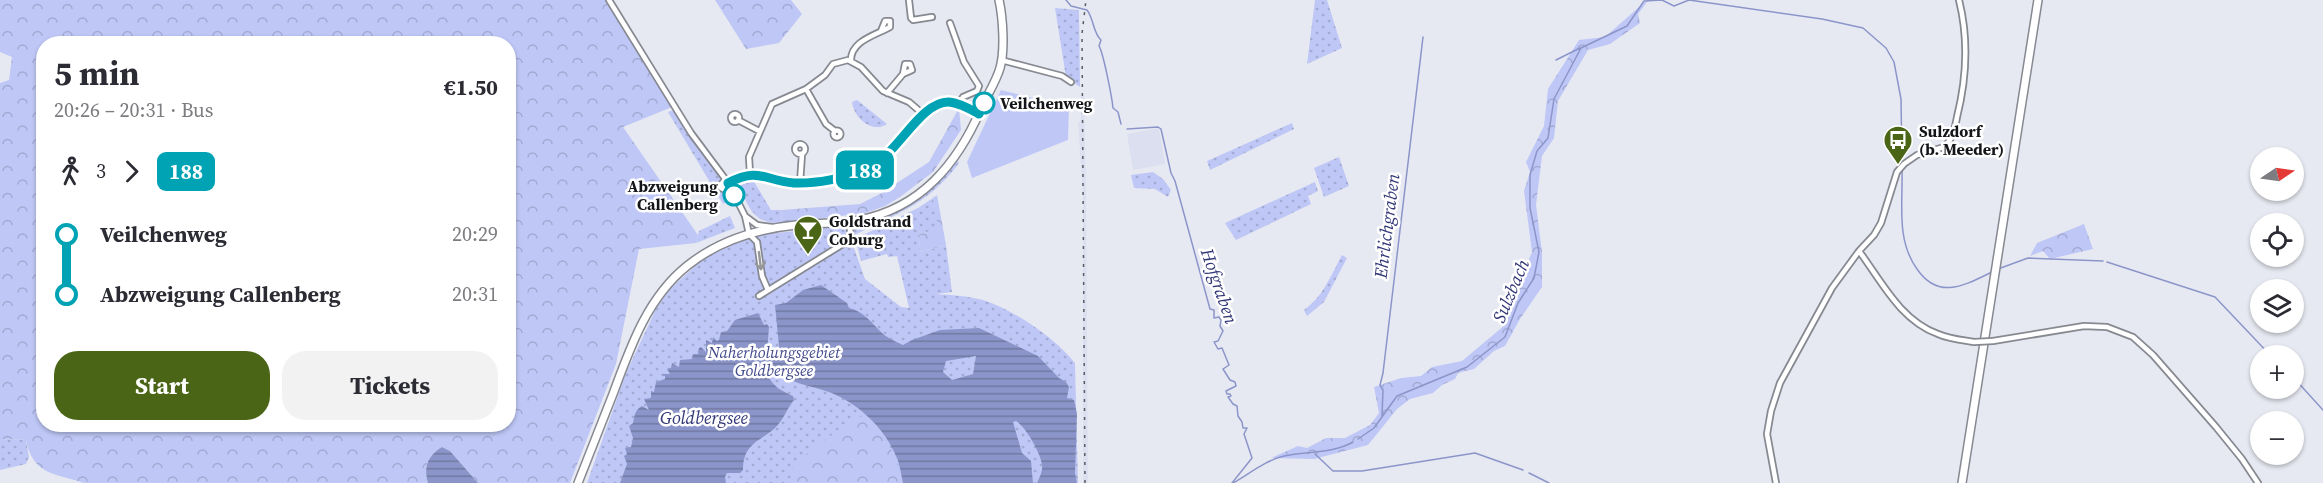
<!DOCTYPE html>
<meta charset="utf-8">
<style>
body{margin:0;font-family:"Source Serif 4",serif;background:#f2f2f3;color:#2b2b33;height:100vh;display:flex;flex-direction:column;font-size:22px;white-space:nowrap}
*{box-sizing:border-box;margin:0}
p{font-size:20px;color:#7c7c81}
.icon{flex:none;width:33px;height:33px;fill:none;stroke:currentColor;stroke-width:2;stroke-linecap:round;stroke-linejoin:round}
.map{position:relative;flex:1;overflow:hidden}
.sheet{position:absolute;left:36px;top:36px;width:480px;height:396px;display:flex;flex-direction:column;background:#fff;border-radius:24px;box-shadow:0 2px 4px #0004}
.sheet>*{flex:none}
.badge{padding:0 12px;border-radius:9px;font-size:21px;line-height:39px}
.needle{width:39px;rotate:77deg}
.fabs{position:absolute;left:2250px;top:147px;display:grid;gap:12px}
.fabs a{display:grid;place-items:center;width:54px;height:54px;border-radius:50%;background:#fff;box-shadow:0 2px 4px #0004;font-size:30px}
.map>.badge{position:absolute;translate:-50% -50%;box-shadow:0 0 0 3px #fff}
.legs{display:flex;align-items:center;gap:9px;height:66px;padding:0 18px;font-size:20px}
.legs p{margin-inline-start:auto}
.head{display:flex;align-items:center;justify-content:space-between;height:102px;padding:0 18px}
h1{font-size:33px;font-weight:700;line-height:45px}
.button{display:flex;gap:12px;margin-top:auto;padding:12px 18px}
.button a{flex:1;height:69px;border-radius:24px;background:#4b6516;color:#fff;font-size:24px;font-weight:700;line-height:69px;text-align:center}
.button a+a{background:#f2f2f3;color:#2b2b33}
ul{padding:0 18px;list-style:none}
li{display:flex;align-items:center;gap:21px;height:60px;font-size:22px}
li i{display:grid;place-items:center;width:9px;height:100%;margin:0 8px;background:currentColor}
li i::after{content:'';width:15px;height:15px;margin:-8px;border:4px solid;border-radius:50%;background:#fff}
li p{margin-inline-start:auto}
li:first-child i{background:linear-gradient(#0000 50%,currentColor 0)}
li:last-child i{background:linear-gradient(currentColor 50%,#0000 0)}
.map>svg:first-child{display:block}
</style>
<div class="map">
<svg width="2323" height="483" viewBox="0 0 2323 483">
<defs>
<pattern id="grass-dots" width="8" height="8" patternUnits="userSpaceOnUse" patternTransform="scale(1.5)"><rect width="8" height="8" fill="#bec7f6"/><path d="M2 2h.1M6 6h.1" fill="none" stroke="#a2aad2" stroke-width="1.8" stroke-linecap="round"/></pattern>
<pattern id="forest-crowns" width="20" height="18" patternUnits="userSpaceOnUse" patternTransform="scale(1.5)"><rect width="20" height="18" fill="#bec7f6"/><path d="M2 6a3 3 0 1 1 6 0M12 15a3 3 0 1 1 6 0" fill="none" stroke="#a2aad2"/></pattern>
<pattern id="water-rules" width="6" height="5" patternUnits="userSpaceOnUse" patternTransform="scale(1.5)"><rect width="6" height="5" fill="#8c95c9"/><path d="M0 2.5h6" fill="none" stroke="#7178a2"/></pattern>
</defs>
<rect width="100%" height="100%" fill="#e7e9f2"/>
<path fill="#dbdfef" d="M1081,95L1084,96L1086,194L1088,483H1083V195L1078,123L1081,120Z
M1159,128L1165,164L1133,170L1127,134Z"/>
<path fill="url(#grass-dots)" d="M1315,0H1327L1342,48L1307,64Z
M1055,8L1079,10L1080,87L1066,77Z
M857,100L887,124C872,134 854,118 852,102Z
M674,110L698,147L722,178L718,185L722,192L731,195L732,198L723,204L668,112Z
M1292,123L1294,129L1210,170L1207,161Z
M1339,157L1349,186L1324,197L1314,168Z
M958,161L959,163C928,205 897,213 853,236L851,228L853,224C878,216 903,211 924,196C937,186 946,172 958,161Z
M1153,172L1163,179L1171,190L1168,197L1155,189L1134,188L1131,175Z
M745,178L753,180L771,210H781L782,223C752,224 749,207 738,183Z
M1315,182L1318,191L1308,196L1311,204L1236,240L1225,223Z
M933,198L939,228L918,235L921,252L946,245L952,292L936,294C951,295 968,296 983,300C1014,310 1054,337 1075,363L1078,483H587L626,373L656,309L670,289L703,259L749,236L842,226L847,228L865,279L901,307L909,308L897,256L888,257L887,254L861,261L855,239L918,208Z
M730,216L735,228L696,243L699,231Z
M1342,255L1347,258L1324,302L1307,316L1304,310C1323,297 1331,275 1342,255Z
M0,439L26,440L29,457L26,464L0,470Z"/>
<path fill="url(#forest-crowns)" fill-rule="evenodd" d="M0,0H606L672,107L623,127L698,235L696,243L639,249L616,364L570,483H478L450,451L442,447C428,455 423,467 428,483H84C54,473 33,475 26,440L0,439V83L9,80L12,57L0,52ZM44,44H508V424H44Z
M715,0H791L802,14L779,43L746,49Z
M1647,0H1656L1647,2L1638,14L1640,23L1610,44L1588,50L1558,101L1554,138L1542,156L1536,205L1542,252V287L1520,319L1505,346L1494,351L1474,369L1458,373L1455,379L1442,385L1433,393L1410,399L1397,409L1368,445L1314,459L1271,458L1298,446L1307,448L1326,438H1345L1370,425L1379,413L1374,387L1401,378L1421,376L1432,367L1462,361L1505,325L1509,311L1504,300L1520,281L1532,252L1524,191L1530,172L1526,162L1544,126L1548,89L1579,40L1605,37Z
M959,108L961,130L933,172L900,197L885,206L866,213L782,223L781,210L860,204L880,194L929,162Z
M937,195L946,245L921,252L918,235L938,228L933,198Z
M2084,224L2093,249L2050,259L2043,251L2030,256L2037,243Z
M866,414C887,439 895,451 903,483H790L793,464L845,425Z"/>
<path fill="#bec7f6" d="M1001,90L1069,107L1068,140L972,178L967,162Z"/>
<path fill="url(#water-rules)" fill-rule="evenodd" d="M821,285L847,303L849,308C863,311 872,323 881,332C885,337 897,342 903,345L912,340L940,330L979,328L1038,356L1059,378L1066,382L1069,387L1067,398L1074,400L1077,414L1075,473L1077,483H1037C1039,478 1043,472 1042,465C1041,454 1026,427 1016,421L1013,422L1022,453L1031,461L1033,483H903C901,474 900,464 896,456C884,427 856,401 826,391C814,387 802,385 790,380C782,377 782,371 771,369L768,375C773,387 782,391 793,396L794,400C787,408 783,421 775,428C759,442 743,444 743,470L740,473H727L725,477L726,483H620L627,464L624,456L627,454L625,448L631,447L633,438L629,426L633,423C635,415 634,411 642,406L649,410L644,399L651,398V391L654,392L656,382L665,379V376L661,375L663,374H670L667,369L671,368L672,363L679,367L680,360L692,359L693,354H698L699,348L701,347L706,352V340L712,343L713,337L717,341L719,340L721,332L727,331L735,320L758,313L764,325L767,324L769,327L767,353L771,357L780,356L775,305L786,303L803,290ZM976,356L973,374L952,380L943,372L946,361Z
M442,447L450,451L478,483H428C423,467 428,455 442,447Z"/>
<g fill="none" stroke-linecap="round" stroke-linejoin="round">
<path stroke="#8c95c9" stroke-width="1.5" d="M1066,0L1071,6L1087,10C1094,19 1093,33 1101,40L1099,46C1103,52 1112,97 1113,108L1118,112L1121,124
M1689,0L1822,19L1863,28L1886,48L1894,62L1901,99L1902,163
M1556,60L1580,48
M1127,129L1158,127L1161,129L1171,173L1175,181L1210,309L1214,310V318L1219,317L1221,320L1220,326L1223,331L1218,341L1214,342L1218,349L1222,348L1229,365L1223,369L1230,380L1235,382L1236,386L1226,391L1227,394H1230L1231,396L1228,397L1233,404L1237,406L1238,416L1242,422L1243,428H1247L1244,434L1252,458L1232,483
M1902,170C1903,204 1896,240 1917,269C1939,301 1965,285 1994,271
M2107,262L2215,297L2271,356
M1998,269L2028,258L2103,261
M2294,378L2323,410
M1382,416L1383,390L1380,385L1383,373L1423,37
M1358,439L1374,428L1397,396L1467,367L1505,337L1518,303L1534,278L1539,252L1530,208V175L1537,151L1548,138L1554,99L1581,48L1627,26L1644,1L1662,0L1674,6L1689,0
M1315,454L1333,471H1362L1475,453L1523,470
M1529,473L1549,483
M1233,483C1249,474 1266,460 1284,456C1306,451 1332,454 1353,442"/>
<g stroke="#878991" stroke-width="8">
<path id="street" d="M609,0L691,133L726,180L736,198L745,216L749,234L757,242L762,276L768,290
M909,0L911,18L913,20L932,17
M950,23L964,62L979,86L977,91L963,97L958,104
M1001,60L1062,76L1071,82
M851,61C850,41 876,35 890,27V21H885L881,31
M806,89L826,124L835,131
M887,93L903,74L912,70L910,64H905L903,74
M731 118a4 4 0 1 1 8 0a4 4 0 1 1-8 0Z
M738,120L759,131
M833.5 134a3.5 3.5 0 1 1 7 0a3.5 3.5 0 1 1-7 0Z
M795 149a5 5 0 1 1 10 0a5 5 0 1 1-10 0Z
M750,174L749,157L772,104L806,89L825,75L833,64L848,60L861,67L883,91L909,102L923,114
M726,180L721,184V188L725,190L730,188
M728,183C759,167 763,180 794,183C816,184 845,178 866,170C897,156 920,101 949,102C959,103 970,109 979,114
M800,183L802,154
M745,216L757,225L772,227
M1859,251C1882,282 1900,320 1938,334C1949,339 1962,340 1974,342
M759,296L851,239L849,221
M1993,341L2084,326L2107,327L2133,337L2153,355L2216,427L2242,459L2258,483
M1776,483L1767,434L1771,411L1780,383L1832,288L1859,251L1874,235L1881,223L1897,172L1904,164L1917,155L1944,147C1953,139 1955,128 1957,117C1967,77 1969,40 1959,0"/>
</g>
<g stroke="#878991" stroke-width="10">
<path id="secondary" d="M578,483C590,453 601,424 613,394C630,348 647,298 687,266C718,241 756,229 796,225C817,223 838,224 859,220C921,208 957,164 981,109C987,95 996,82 1000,68C1005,51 1003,18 999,0
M1962,483L2038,0"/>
</g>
<use href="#street" stroke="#fff" stroke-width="4.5"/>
<use href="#secondary" stroke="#fff" stroke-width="7"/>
<path stroke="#595a5f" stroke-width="1.5" stroke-dasharray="3 6" stroke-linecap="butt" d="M1085,483L1082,34L1086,0"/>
<g stroke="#878991" stroke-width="8" stroke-linecap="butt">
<path id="street-bridge" d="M1974,342L1993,341"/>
</g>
<use href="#street-bridge" stroke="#fff" stroke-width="4.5"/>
</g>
<defs><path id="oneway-shaft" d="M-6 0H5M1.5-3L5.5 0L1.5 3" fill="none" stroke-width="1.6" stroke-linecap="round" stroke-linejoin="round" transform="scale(1.5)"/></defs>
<use stroke="#959697" href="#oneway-shaft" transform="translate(760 261) rotate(83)"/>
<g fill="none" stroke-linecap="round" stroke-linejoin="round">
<g stroke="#fff" stroke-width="14">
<path id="line-1" d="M734,195L728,183C759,167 763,180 794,183C816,184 845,178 866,170C897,156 920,101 949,102C960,103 970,109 979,114L984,103"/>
</g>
<use href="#line-1" stroke="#00a3b4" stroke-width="9"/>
</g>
<defs>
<g id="bus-pin" transform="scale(1.5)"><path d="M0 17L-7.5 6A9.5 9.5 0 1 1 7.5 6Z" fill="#4b6516" stroke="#fff"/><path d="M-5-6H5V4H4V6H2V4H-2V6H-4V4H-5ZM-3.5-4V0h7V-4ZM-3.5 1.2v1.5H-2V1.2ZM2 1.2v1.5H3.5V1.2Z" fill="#fff"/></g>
<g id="bar-pin" transform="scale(1.5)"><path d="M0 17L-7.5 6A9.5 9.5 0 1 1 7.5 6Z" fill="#4b6516" stroke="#fff"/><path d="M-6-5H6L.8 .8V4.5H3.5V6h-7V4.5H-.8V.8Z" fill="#fff"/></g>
</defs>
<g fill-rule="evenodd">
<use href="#bus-pin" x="1898" y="140"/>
<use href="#bar-pin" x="808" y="230"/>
</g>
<g fill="#fff" stroke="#00a3b4" stroke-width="3">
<circle cx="984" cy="103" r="10"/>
<circle cx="734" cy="195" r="10"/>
</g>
<g text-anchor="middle" stroke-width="5" stroke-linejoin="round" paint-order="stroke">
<g font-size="16" font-weight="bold" fill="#141518" stroke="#fff" text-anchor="start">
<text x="1000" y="109">Veilchenweg</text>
<text x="718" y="192" text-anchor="end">Abzweigung<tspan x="718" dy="18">Callenberg</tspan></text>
</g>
<g font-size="16" font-weight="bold" fill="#141518" stroke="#fff" text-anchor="start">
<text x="1919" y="137">Sulzdorf<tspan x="1919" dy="18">(b. Meeder)</tspan></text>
<text x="829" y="227">Goldstrand<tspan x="829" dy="18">Coburg</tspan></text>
</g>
<g font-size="16" font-style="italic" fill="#434a8c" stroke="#fff">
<text x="774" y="358">Naherholungsgebiet<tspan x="774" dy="18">Goldbergsee</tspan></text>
</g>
<g font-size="18" font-style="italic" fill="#323777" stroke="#fff">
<text transform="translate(1387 226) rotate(-83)" y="6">Ehrlichgraben</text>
<text transform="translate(1219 286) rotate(71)" y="6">Hofgraben</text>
<text transform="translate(1511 291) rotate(-67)" y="6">Sulzbach</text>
<text x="704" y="424">Goldbergsee</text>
</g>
</g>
</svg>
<div class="fabs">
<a><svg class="needle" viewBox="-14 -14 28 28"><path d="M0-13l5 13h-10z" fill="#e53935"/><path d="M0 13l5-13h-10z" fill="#7c7c81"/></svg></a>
<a><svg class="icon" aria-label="locate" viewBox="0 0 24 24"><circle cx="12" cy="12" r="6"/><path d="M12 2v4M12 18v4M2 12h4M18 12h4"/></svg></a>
<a><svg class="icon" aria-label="layers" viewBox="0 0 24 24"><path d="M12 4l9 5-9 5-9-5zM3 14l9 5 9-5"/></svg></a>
<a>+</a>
<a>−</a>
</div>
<b class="badge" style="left:865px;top:170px;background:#00a3b4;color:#fff">188</b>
<section class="sheet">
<div class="head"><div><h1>5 min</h1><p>20:26 – 20:31 · Bus</p></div><b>€1.50</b></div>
<div class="legs"><svg class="icon" aria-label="walk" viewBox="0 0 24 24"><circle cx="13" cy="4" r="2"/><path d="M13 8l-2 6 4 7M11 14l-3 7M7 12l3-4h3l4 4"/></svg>3<svg class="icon" aria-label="forward" viewBox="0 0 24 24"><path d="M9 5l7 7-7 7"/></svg><b class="badge" style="background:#00a3b4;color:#fff">188</b></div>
<ul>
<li><i style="color:#00a3b4"></i><b>Veilchenweg</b><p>20:29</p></li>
<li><i style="color:#00a3b4"></i><b>Abzweigung Callenberg</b><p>20:31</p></li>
</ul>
<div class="button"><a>Start</a><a>Tickets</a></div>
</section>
</div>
